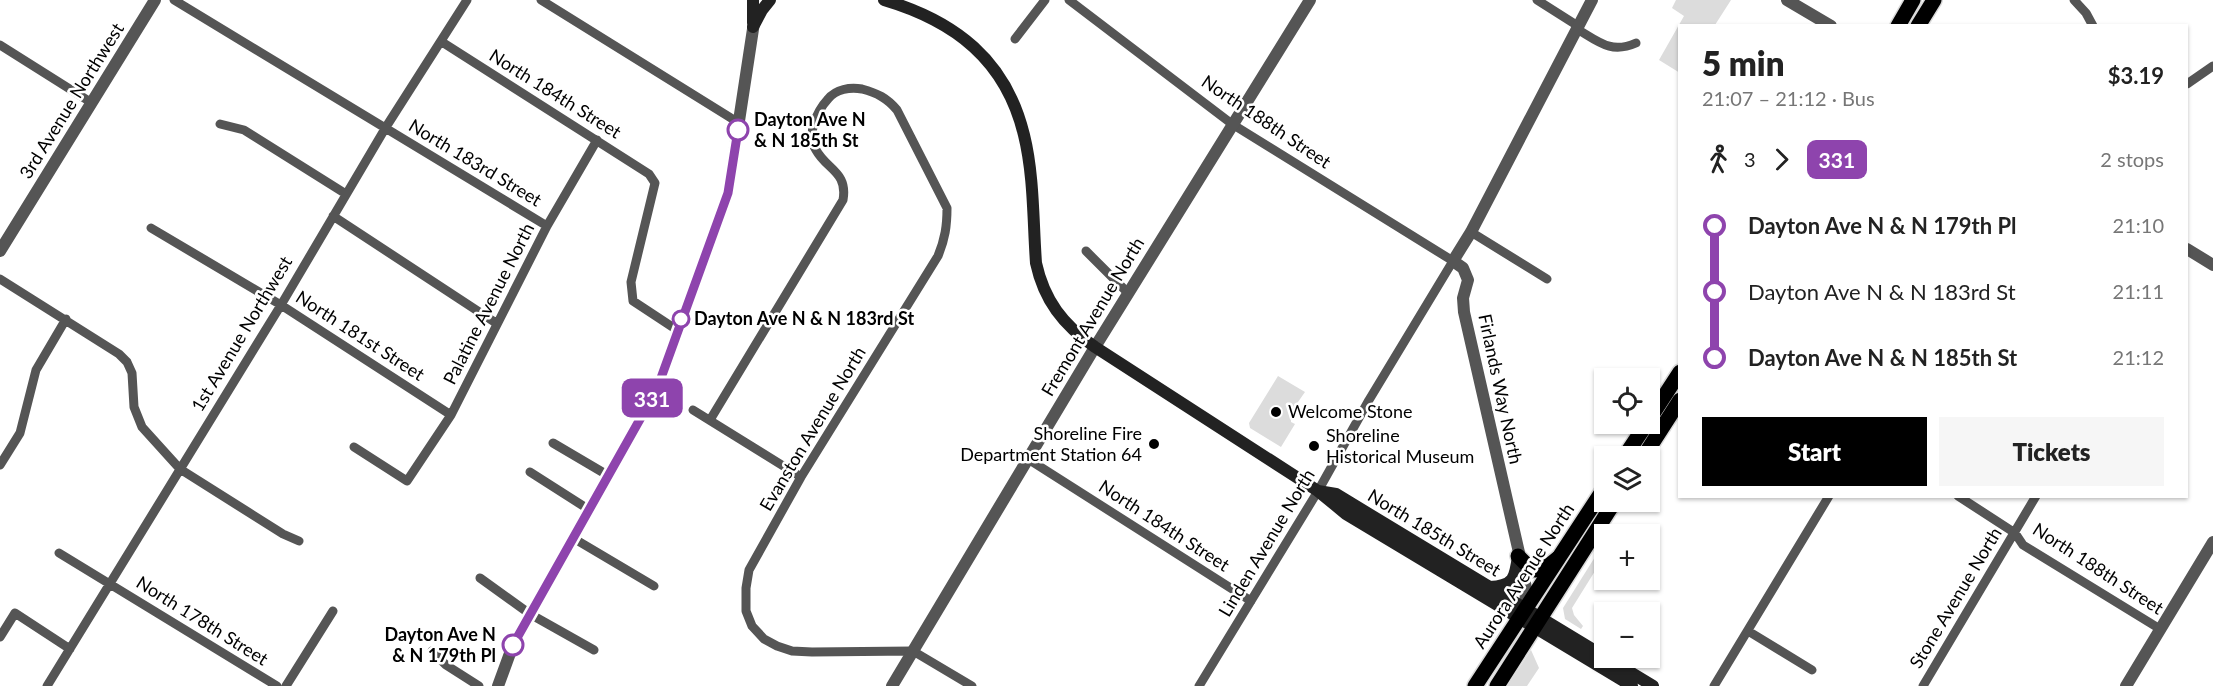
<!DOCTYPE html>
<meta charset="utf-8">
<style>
body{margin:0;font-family:Lato,sans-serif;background:#f6f6f6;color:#222;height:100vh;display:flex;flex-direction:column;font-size:22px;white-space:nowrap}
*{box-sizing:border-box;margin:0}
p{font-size:20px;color:#767676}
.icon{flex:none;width:33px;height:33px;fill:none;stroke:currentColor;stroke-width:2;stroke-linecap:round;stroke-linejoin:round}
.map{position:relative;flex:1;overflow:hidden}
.drawer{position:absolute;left:1678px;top:24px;width:510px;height:474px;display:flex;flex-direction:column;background:#fff;border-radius:0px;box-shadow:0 2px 4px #0004}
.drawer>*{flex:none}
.badge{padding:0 12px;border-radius:9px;font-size:21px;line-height:39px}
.tools{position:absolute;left:1594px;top:368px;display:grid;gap:12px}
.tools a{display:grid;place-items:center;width:66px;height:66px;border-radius:0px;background:#fff;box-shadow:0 2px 4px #0004;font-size:30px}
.map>.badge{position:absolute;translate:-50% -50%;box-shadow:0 0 0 3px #fff}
.legs{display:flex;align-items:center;gap:9px;height:66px;padding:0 24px;font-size:20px}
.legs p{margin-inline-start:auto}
.headline{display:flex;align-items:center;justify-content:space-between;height:102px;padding:0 24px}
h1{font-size:33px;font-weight:800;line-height:45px}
.cta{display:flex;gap:12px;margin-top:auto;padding:12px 24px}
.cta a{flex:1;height:69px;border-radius:0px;background:#000;color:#fff;font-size:24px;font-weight:800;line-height:69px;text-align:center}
.cta a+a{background:#f6f6f6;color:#222}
ul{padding:0 24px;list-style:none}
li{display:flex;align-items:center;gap:21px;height:66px;font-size:22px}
li i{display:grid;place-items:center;width:9px;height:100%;margin:0 8px;background:currentColor}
li i::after{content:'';width:15px;height:15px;margin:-8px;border:4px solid;border-radius:50%;background:#fff}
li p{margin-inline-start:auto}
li:first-child i{background:linear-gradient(#0000 50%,currentColor 0)}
li:last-child i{background:linear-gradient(currentColor 50%,#0000 0)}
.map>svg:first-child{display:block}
</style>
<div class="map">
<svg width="2213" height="686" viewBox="0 0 2213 686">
<rect width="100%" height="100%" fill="#fff"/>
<path fill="#dcdcdc" d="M1676,0H1731L1715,25L1680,26V73L1659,60L1684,16L1672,8Z
M1278,376L1305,392L1291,412V422L1295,424L1281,447L1250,428L1249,423Z
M1605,541V555L1572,608L1574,615L1583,626L1581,629L1565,619L1563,608Z
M1531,650L1539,668L1527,686H1507Z"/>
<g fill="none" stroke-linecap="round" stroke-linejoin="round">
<g stroke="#dbdbdb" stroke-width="18">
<path id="primary" d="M1518,556L1527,565L1535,570L1548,566L1558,558"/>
</g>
<g stroke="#dbdbdb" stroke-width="18">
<path id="trunk" d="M1898,26L1913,0
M1918,26L1934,0
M1650,418L1680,372
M1625,456L1647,423
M1644,456L1680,400
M1475,686L1605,487
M1497,686L1615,501"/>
</g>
<path stroke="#555" stroke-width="9" d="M174,0L547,226
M541,0L739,123
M1069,0L1232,124L1453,261L1369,400L1318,491L1199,686
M1537,0L1578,26
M2074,0L2086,13L2093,26
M1577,29C1599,42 1611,54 1636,43
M1015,39L1045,0
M442,42L649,174L655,183L631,282L633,301L677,330
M0,45L92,103
M2187,84L2213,66
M220,124L244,130L346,194
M333,216L496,323
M151,228L281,305L451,415
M1471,232L1547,279
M1086,251L1128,293
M0,279L119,354L127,362L132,373L134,407L142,427L180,469L283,534L299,541
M693,410L801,477
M710,420L843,200C848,172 827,170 816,150C806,134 817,111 828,99C836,89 850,87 862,89C877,93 887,98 897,110L947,208C947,226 945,239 938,256L801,477L749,570L746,588V611L752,626L764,639L777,646L792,651L812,652L913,651L972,686
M553,443L609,476
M354,447L407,481L451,415L547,226L597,140
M1028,459L1251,601
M0,465L20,433L36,370L66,319
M530,472L588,509
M1958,496L2015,533L2023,545L2160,629
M573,538L654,586
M59,553L277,686
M480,578L530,614L594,650
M1748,631L1812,670
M0,637L15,613L70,649
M432,651L446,665L479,686
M47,686L281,305L386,127L467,0
M286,686L333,611
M1714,686L1829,496
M1923,686L2036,496"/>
<path stroke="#555" stroke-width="12" d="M1787,0L1831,26
M2187,249L2213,265
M0,251L155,0
M1525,609L1526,590L1523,570L1464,312L1463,298L1468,280L1463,268L1453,261L1471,232L1592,0
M498,686L513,645L657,389L728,193L755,16
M892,686L1095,347L1310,0
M2126,686L2213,542"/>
<path stroke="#222" stroke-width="12" d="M753,0V23
M884,0C955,21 1006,60 1024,135C1034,175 1033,222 1036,263C1044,300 1063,325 1095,347L1318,491L1346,514L1632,686
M753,27L762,10L770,0
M1318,491L1336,494L1653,686
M1490,587C1514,586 1515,578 1518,556"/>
<use href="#primary" stroke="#000" stroke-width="15"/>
<use href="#trunk" stroke="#000" stroke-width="15"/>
</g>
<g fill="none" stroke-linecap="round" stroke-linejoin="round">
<g stroke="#fff" stroke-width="14">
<path id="line-1" d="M513,645L657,389L728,193L738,130"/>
</g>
<use href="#line-1" stroke="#8e44ad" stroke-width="9"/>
</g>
<g fill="#fff" stroke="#8e44ad" stroke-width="3">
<circle cx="738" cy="130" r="10"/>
<circle cx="681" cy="319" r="8"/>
<circle cx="513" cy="645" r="10"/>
</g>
<g fill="#000" stroke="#fff" stroke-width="2">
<circle cx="1276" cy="412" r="6"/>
<circle cx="1154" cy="444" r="6"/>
<circle cx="1314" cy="446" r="6"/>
</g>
<g text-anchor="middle" stroke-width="5" stroke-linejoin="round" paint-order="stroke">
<g font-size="18" fill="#000" stroke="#fff">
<text transform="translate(555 94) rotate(32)" y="6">North 184th Street</text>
<text transform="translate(72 101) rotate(-58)" y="6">3rd Avenue Northwest</text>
<text transform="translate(1266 122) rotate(34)" y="6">North 188th Street</text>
<text transform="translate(475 163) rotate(31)" y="6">North 183rd Street</text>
<text transform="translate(489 304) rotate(-63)" y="6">Palatine Avenue North</text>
<text transform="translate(1093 317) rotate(-59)" y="6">Fremont Avenue North</text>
<text transform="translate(242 334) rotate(-59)" y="6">1st Avenue Northwest</text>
<text transform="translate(360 336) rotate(33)" y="6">North 181st Street</text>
<text transform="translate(1500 389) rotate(78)" y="6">Firlands Way North</text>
<text transform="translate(813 429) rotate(-59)" y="6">Evanston Avenue North</text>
<text transform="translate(1164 526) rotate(33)" y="6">North 184th Street</text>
<text transform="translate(1434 533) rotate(31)" y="6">North 185th Street</text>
<text transform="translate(1267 543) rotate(-59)" y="6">Linden Avenue North</text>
<text transform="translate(2098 569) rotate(33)" y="6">North 188th Street</text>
<text transform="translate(1524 576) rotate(-57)" y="6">Aurora Avenue North</text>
<text transform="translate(1956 598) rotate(-59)" y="6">Stone Avenue North</text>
<text transform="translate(202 621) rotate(32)" y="6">North 178th Street</text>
</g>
<g font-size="18" font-weight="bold" fill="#000" stroke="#fff" text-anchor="start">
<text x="754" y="126">Dayton Ave N<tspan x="754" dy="21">&amp; N 185th St</tspan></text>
<text x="694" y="325">Dayton Ave N &amp; N 183rd St</text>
<text x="496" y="641" text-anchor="end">Dayton Ave N<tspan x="496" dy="21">&amp; N 179th Pl</tspan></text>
</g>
<g font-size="18" fill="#000" stroke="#fff" text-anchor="start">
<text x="1288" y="418">Welcome Stone</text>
<text x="1142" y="440" text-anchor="end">Shoreline Fire<tspan x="1142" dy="21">Department Station 64</tspan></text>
<text x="1326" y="442">Shoreline<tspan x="1326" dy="21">Historical Museum</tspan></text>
</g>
</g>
</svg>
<div class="tools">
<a><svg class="icon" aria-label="locate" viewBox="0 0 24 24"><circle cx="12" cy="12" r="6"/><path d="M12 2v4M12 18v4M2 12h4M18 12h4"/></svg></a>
<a><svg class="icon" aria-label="layers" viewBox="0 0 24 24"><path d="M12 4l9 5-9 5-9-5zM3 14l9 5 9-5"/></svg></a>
<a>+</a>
<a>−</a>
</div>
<b class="badge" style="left:652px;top:398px;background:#8e44ad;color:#fff">331</b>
<section class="drawer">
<div class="headline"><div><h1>5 min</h1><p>21:07 – 21:12 · Bus</p></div><b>$3.19</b></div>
<div class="legs"><svg class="icon" aria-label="walk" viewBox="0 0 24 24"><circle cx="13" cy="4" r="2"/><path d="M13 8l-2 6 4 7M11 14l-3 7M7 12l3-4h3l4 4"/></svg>3<svg class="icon" aria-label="forward" viewBox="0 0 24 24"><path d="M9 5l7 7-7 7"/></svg><b class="badge" style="background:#8e44ad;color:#fff">331</b><p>2 stops</p></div>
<ul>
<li><i style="color:#8e44ad"></i><b>Dayton Ave N &amp; N 179th Pl</b><p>21:10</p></li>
<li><i style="color:#8e44ad"></i><span>Dayton Ave N &amp; N 183rd St</span><p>21:11</p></li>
<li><i style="color:#8e44ad"></i><b>Dayton Ave N &amp; N 185th St</b><p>21:12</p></li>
</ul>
<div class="cta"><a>Start</a><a>Tickets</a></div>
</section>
</div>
